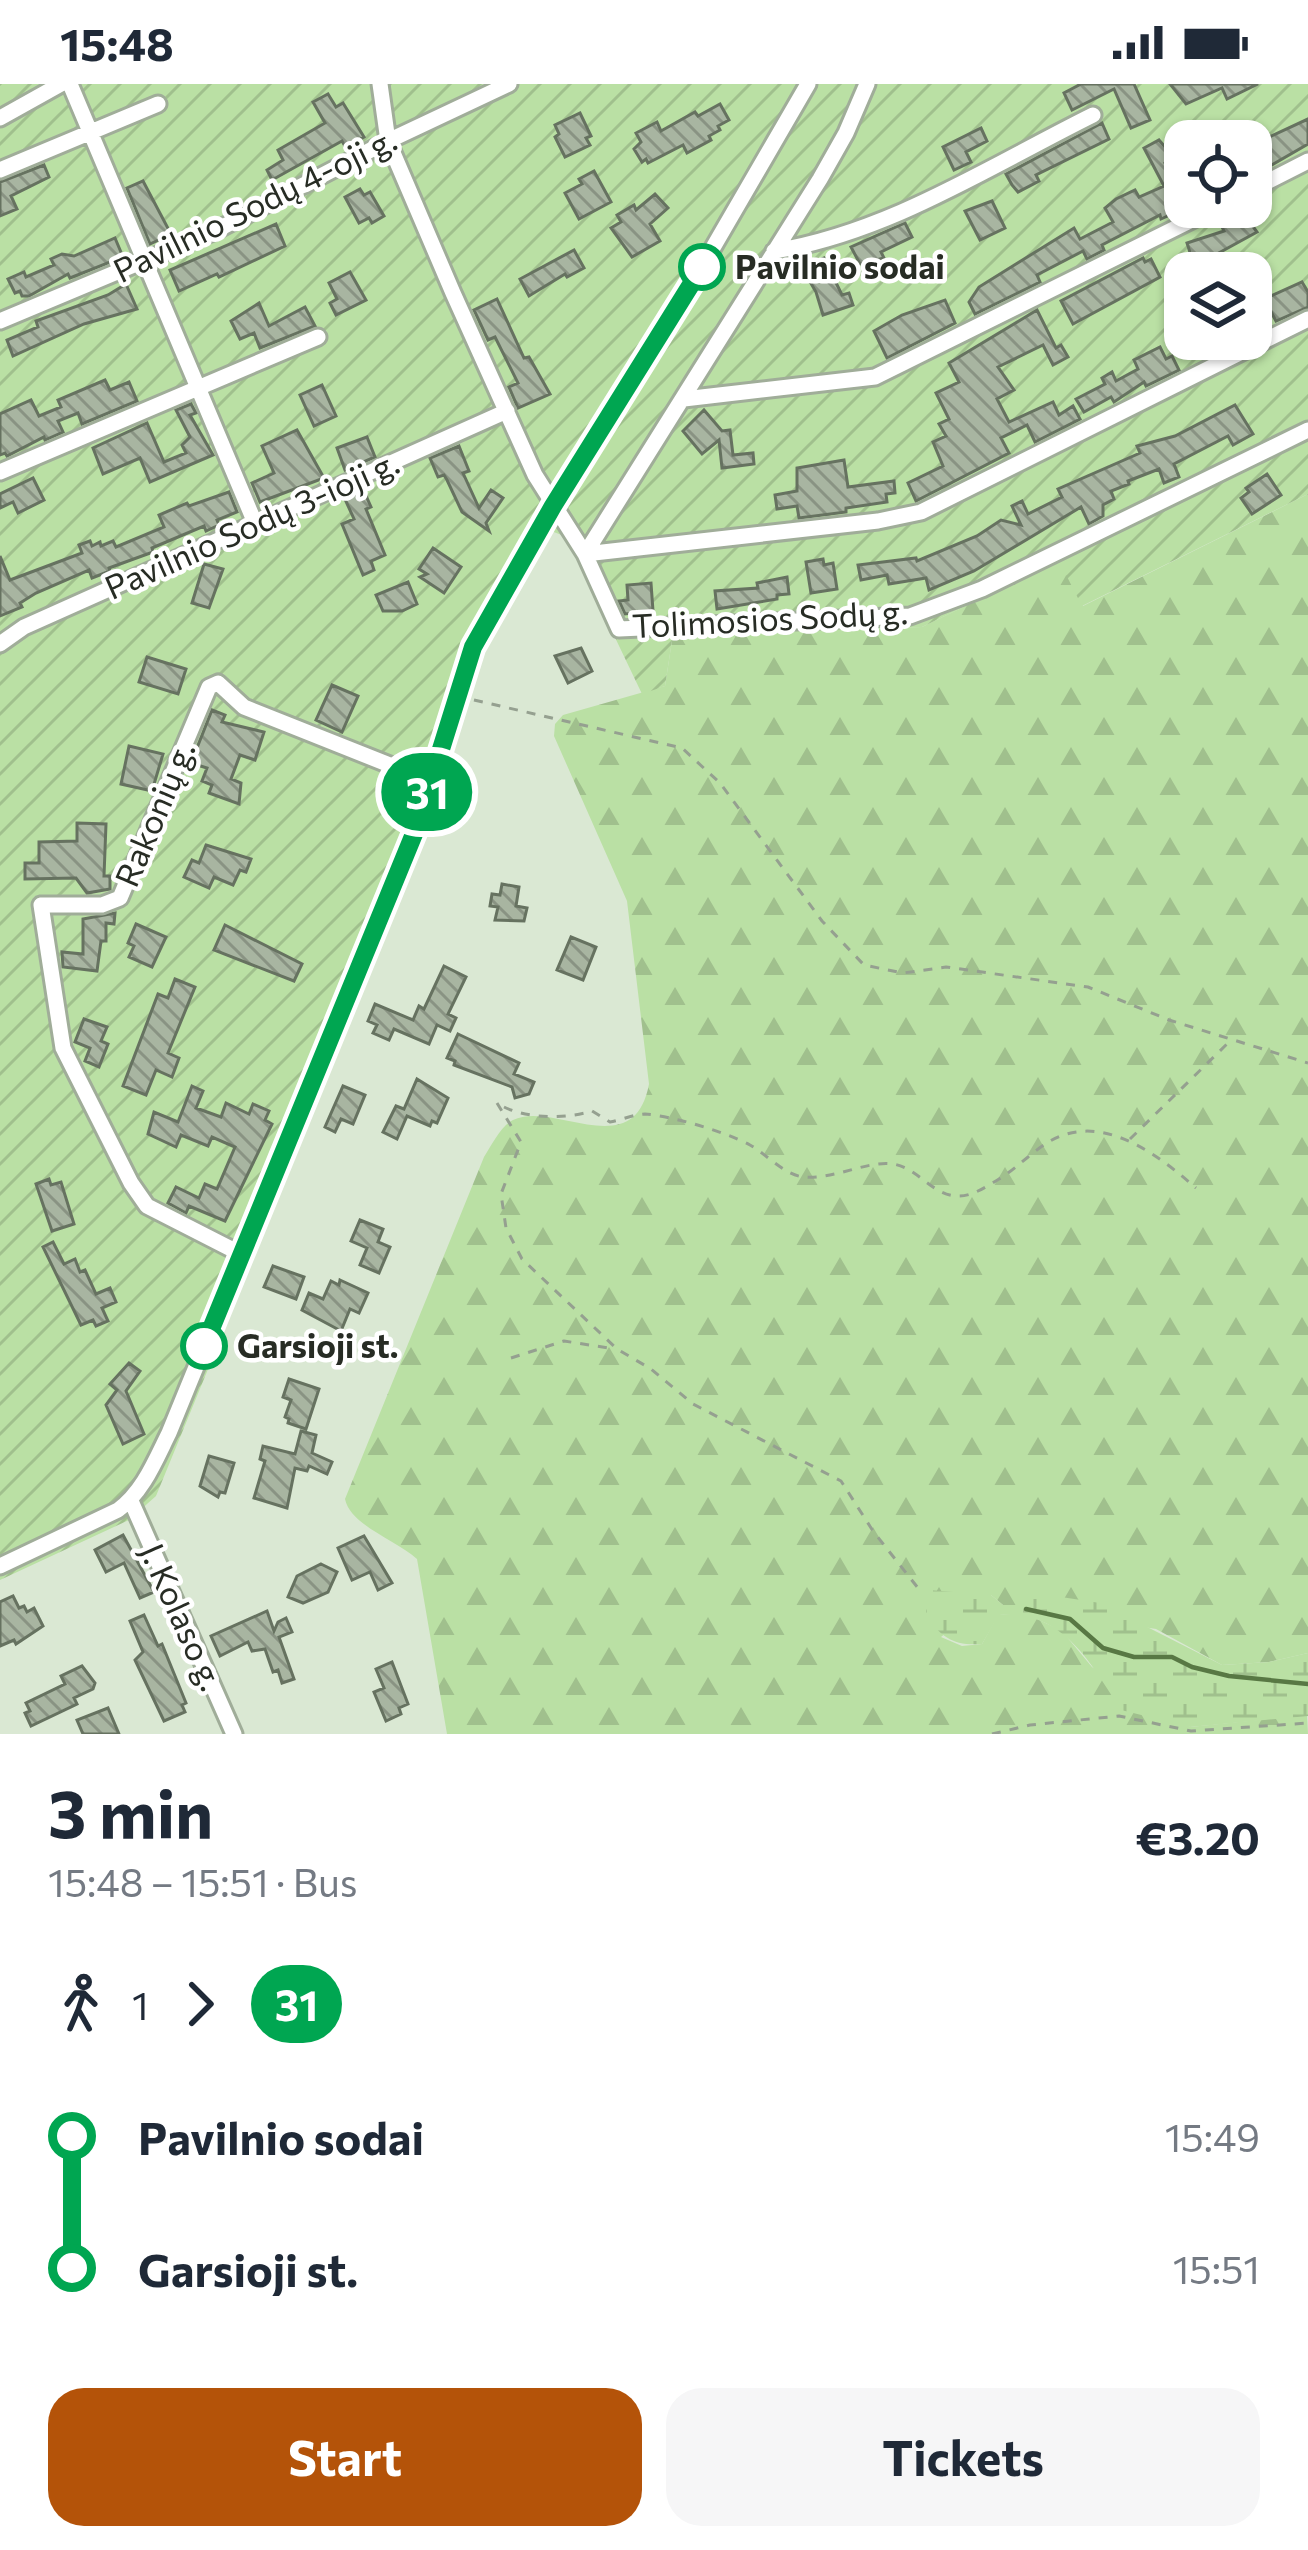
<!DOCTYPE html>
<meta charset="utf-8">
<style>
body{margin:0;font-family:Commissioner,sans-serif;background:#f6f6f7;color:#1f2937;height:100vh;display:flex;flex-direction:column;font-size:45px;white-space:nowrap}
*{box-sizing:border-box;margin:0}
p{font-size:39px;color:#747a83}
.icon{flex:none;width:66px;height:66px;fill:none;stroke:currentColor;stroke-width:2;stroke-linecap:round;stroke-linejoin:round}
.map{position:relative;height:1650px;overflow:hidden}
.drawer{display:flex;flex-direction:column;background:#fff;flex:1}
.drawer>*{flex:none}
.badge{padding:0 24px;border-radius:39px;font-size:42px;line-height:78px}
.tools{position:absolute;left:1164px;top:36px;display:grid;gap:24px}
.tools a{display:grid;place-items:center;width:108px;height:108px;border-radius:24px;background:#fff;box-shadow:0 3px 9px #0004;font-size:60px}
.map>.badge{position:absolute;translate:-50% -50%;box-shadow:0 0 0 6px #fff}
.legs{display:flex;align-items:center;gap:18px;height:132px;padding:0 48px;font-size:39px}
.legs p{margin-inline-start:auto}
.summary{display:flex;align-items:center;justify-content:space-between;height:204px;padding:0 48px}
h1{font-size:66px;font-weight:700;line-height:90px}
.action{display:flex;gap:24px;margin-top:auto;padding:24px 48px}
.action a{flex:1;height:138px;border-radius:36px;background:#b45309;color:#fff;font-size:48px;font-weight:700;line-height:138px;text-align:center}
.action a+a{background:#f6f6f7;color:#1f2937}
ul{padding:0 48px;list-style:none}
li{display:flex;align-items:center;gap:42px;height:132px;font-size:45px}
li i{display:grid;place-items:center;width:18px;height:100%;margin:0 15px;background:currentColor}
li i::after{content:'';width:30px;height:30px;margin:-15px;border:9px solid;border-radius:50%;background:#fff}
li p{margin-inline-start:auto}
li:first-child i{background:linear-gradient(#0000 50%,currentColor 0)}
li:last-child i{background:linear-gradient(currentColor 50%,#0000 0)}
.status{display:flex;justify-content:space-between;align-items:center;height:84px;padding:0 60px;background:#fff;direction:ltr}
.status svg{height:33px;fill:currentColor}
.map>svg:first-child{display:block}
</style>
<div class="status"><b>15:48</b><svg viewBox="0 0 49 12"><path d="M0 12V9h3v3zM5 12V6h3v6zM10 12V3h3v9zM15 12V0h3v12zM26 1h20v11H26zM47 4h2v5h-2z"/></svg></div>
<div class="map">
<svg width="1308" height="1650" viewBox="0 0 1308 1650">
<defs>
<pattern id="forest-firs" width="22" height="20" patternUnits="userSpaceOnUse" patternTransform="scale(3)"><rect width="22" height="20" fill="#bae0a4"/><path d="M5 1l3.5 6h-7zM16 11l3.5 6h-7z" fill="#a0c08d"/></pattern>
<pattern id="wetland-marsh" width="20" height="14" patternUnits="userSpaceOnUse" patternTransform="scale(3)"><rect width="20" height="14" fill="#bae0a4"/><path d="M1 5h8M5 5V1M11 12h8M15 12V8" fill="none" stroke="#a0c08d"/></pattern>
<pattern id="garden-furrows" width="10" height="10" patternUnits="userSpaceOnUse" patternTransform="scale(3)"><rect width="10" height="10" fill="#bae0a4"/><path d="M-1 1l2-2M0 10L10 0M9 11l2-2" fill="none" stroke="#a0c08d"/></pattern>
<pattern id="building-back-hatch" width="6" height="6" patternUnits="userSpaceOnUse" patternTransform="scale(3)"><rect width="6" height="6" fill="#a8b5a1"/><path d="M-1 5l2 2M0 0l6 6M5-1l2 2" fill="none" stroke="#899383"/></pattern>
</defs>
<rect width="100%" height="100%" fill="#dae8d3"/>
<path fill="url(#forest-firs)" d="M1308,410V1569L1269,1578L1222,1581L1156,1545L1003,1521L991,1511L941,1553L962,1562L982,1560L998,1531L1025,1529L1062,1547L1092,1583L1190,1643L1307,1631L1308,1650H447L417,1475C396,1456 350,1441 345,1415L484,1073C492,1061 500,1043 513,1036C554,1016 634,1081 649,1000L627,817L554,652L555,640L563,631L665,602L673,550L922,543L1060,476L1083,522Z"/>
<path fill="url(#wetland-marsh)" d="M928,1506L991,1511L1003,1521H1021L1042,1510L1100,1519L1222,1581L1269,1578L1308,1569V1632L1190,1643L1121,1626C1090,1578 1063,1526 999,1531L982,1560C954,1562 942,1554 926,1532Z"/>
<path fill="url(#garden-furrows)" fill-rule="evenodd" d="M0,0H1308V410L1082,522L1059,477L922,543L673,550L665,602L642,610L567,453L551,447L484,564L416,778L156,1412L129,1436L0,1496ZM1185,57H1251V123H1185ZM1185,189H1251V255H1185Z"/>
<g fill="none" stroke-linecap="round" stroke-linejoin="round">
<path stroke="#587844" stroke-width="4.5" d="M1026,1525L1070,1535L1103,1564L1134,1573H1172L1192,1583L1229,1592L1308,1600"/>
</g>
<path fill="url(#building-back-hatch)" stroke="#667260" stroke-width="3" d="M1081,0H1134L1150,36L1131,44L1114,5L1072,26L1064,9Z
M1170,0H1258L1227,15L1222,4L1186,20Z
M328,10L336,23L343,19L364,53L346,64L342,57L272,96L267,86L283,76L278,66L325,39L313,18Z
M720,20L729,36L718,42L720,46L709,52L711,56L687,69L683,61L648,79L646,75L642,78L634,65L641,58L636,49L657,38L661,47L695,28L698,32Z
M580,29L591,52L586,54L590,61L565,73L555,53L559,50L555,41Z
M1308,35V60L1251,93V71L1268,62L1265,55Z
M1102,39L1109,55L1036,91L1039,97L1018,108L1012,101L1006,90Z
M981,44L987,57L966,68L971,78L954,86L943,63Z
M1159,56L1173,72L1165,79L1181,113L1185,111V124L1161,135L1160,131L1102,161L1104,166L1087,175L1083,167L1037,191L1040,198L975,230L969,218L979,203L1074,144L1080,155L1113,138L1105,124L1116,115L1135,106L1139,113L1164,102L1144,64Z
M44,81L49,93L11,112L17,125L0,132V98Z
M594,87L611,118L579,135L565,109L582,100L579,95Z
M143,97L171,150L150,160L127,104Z
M360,105L364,111L370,108L384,132L372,139L369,134L359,139L345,113Z
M655,110L668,124L650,140L660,157L632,173L611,144L621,138L617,131L634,121L636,126Z
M992,117L1005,144L980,156L965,127Z
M1241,126L1257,148L1215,171L1193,178L1187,159L1224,147L1222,143L1232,138L1230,132Z
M905,139L912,153L881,168L884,174L860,180L851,163Z
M276,140L285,162L219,193L217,190L179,207L170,186Z
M115,154L123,173L70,194L68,190L29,212H22L20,207L15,209L8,195L24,188L26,193L54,181L51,175L62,170L74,172Z
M574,166L584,184L567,193L565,190L529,212L520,195Z
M824,174L842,211L849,209L853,221L823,231L816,208L802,184Z
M1143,174L1145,178L1151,175L1160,193L1073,240L1061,217Z
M350,188L366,216L336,231L330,219L337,215L329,199Z
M1302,198L1308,208V223L1276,237L1264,215Z
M126,200L137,225L84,240L13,272L7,256L38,243L36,237L108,211Z
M497,215L524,274L529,273L550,310L518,324L509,303L518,299L495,253L488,256L474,226Z
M945,216L955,239L887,274L874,247L902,231Z
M259,219L269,242L305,223L315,242L260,264L254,249L240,255L231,237Z
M1037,226L1056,264L1061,261L1068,273L1053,281L1043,261L998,283L1014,306L997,315L1009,338L1053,318L1059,331L1073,322L1080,335L1035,358L1027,341L1001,354L1009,369L916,417L908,399L943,382L933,358L946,352L939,340L949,335L936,309L959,298L949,279Z
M1160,263L1166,275L1172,272L1179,286L1146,302L1144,298L1114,318L1111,313L1084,328L1076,315L1105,300L1102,294L1112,288L1116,297L1138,285L1134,276Z
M105,296L110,306L129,298L137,317L82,340L78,329L58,337L63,348L45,356L44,353L7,372L5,369L0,371V330L31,316L39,332L61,323L58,316Z
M322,301L336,332L314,342L300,311Z
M191,320L196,329L190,331L213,371L150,398L140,374L103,390L93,364L147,339L164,378L186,369L182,361L190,353L176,326Z
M1235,321L1253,350L1233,361L1228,352L1174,380L1179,393L1164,399L1159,385L1128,397L1129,400L1111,407L1114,415L1103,421V432L1089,440L1081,423L974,487L929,506L926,494L889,500L887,491L861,496L858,481L916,474L917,477L977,452L1001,436L1021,441L1012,422L1022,417L1028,430L1062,413L1058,405L1140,369L1137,362L1175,352Z
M704,326L722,347L730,346L733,371L753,369L754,380L722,384L719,356L702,370L683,347Z
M297,346L324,394L260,418L252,399L274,389L262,362Z
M367,353L375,373L345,386L337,364Z
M459,362L469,387L463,389L479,424L491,406L503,414L486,439L489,447L462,428L447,396L444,391L438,393L430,374Z
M844,376L848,403L894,397L895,409L886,410L887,418L846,424V428L799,434L797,422L777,425L775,411L797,407V384Z
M1267,390L1281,411L1252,430L1241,414L1249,408L1246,404Z
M33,394L44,416L18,429L13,418L0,424V410Z
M363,405L371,423L366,425L385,471L371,477L374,486L363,491L342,440L354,435L344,413Z
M229,408L237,428L217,436L219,441L206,447L204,442L152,464L153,468L109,484L110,487L92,494L89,486L36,509L20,519L22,523L0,532V472L10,496L82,469L79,461L90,457L92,462L100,458L101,462L113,457L116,463L164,443L159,431L187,419L189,422Z
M433,464L461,483L444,509L420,493L427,490L419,485Z
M823,475L824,481L833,479L837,505L811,509L806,478Z
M204,480L223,485L209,524L192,519Z
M787,493L789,510L777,511V515L717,525L715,507L758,504L757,499Z
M408,498L417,520L402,527H383L376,511Z
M651,499L653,527L625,530L619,517L628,516L627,501Z
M581,564L592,587L568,599L555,572Z
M147,573L186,585L178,610L139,598Z
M332,601L358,612L342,648L316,636Z
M212,626L225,631L222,638L264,648L255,676L240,671L231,695L241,699L239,720L209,709L212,701L202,697L207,684L191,679Z
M129,662L163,670L152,707L121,700Z
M77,739L106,740L104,792H110V805L87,809L76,794L25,795V779H39V758L77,757Z
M206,761L251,775L246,788L240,786L233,801L214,793L209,804L184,793L192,776L199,779Z
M502,800L519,803L516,822L527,824L524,837L495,836L498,823L490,822L492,810L500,811Z
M115,829L114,840L106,839V857H101L97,887L63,883L62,868L83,870V835Z
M136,840L166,853L152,883L129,873L134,862L128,859Z
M225,841L302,880L294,897L214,866Z
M571,853L596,863L583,896L557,886Z
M444,882L466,893L448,930L456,934L450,947L437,941L429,960L394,945L389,956L373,949L377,941L368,937L375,920L413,936L419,922L424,925Z
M175,895L195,903L168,969L179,974L172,993L156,986L146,1011L123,1002L158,910L168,914Z
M84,935L107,943L101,957L108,960L99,983L85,977L90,964L75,958Z
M458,950L519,979L514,990L534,998L529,1010L515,1014L512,1003L454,981L455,977L447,974Z
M417,995L448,1014L437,1039L432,1037L430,1042L407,1032L397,1055L383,1048L396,1022L404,1025Z
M192,1002L203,1007L196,1024L221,1033L226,1019L249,1030L253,1020L269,1027L265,1036L272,1040L225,1137L189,1122L186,1129L168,1119L176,1103L199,1114L205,1100L217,1105L235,1063L212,1053L208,1062L181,1051L176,1063L148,1050L154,1028L178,1038Z
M343,1002L365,1011L353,1040L341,1035L335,1048L325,1043Z
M49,1095L51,1101L61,1098L74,1140L52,1147L36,1100Z
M360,1136L383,1145L378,1158L390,1163L379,1189L360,1181L367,1164L351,1157Z
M53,1158L64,1180L75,1175L80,1188L85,1186L96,1210L110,1204L116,1218L102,1224L108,1237L96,1242L93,1236L81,1241L43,1163Z
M273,1182L304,1193L296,1215L264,1203Z
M340,1196L368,1209L359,1229L350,1225L341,1247L302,1226L309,1209L323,1215L331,1197L339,1201Z
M129,1279L140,1287L126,1307L144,1350L123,1360L106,1321L117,1306L110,1300Z
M289,1295L319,1305L306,1345L288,1339L289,1335L285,1333L291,1316L283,1313Z
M301,1347L316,1351L312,1369L332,1378L327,1390L309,1382L307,1387L295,1384L287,1424L254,1414L265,1377L260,1375L263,1362L295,1370Z
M209,1372L234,1379L225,1409L220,1408L218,1413L200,1402Z
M123,1451L154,1508L140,1514L124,1479L106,1488L95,1466Z
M364,1452L392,1499L378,1506L370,1488L352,1496L338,1464Z
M321,1480L337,1488L328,1508L303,1519L288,1513L297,1492Z
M13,1512L19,1524L24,1522L27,1528L34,1524L43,1542L16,1560L14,1556L0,1562V1518Z
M267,1527L274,1547L278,1538L286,1534L292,1548L279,1553L294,1595L282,1599L278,1586L273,1588L265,1565L252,1567L248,1558L220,1572L211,1552Z
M144,1531L158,1562L162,1560L186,1619L182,1621L185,1628L164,1637L135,1576L143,1568L130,1537Z
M392,1578L408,1620L399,1624L401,1630L386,1637L374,1608L384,1604L376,1585Z
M82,1582L95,1599L93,1605L74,1614L77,1620L31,1642L25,1629L30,1627L26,1619L65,1600L61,1592Z
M108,1624L119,1650H83L77,1636Z"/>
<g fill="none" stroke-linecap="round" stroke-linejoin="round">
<g stroke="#a0ad99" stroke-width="21">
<path id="minor" d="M70,0L255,439
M380,0L388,57L453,209L535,391L585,470L619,545L910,532L982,505L1308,346
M0,34L61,0
M0,86L158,20
M1251,106L1308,77
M774,167C888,149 990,82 1093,31
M0,237L215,147L388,57L509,0
M684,315L875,293L1218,123
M0,388L318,253
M585,470L878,437L921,428L1308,235
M585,470L820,95L846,49L867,0
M0,560L24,543L507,327
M241,1170L147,1122L131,1099L63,964L41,821H102L120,814L209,603L218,599L244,623L430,697
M131,1417L234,1650
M0,1482L118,1426C143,1408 155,1377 169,1349L416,745L473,563L507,498L689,205L808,0"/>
</g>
<path stroke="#95a090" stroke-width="3" stroke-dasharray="9 9" stroke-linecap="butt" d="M474,616L682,664L720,699L822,837L864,881L903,889L946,883L1088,903L1169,936L1308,979
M497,1019L521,1058L501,1110L506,1144L522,1175L617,1265L651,1285L693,1320L841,1397L873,1447L918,1504
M504,1023C529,1035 566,1035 592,1027L610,1038C621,1036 635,1030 645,1030C672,1032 726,1048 750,1061C766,1070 786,1092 804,1093C833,1096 868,1076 893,1080C918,1084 932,1111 957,1112C972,1113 987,1102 999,1095C1021,1082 1042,1056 1067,1050C1114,1036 1164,1076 1196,1104
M1130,1055L1230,957
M511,1274L564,1257L615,1265
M992,1650L1030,1641L1119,1632L1191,1647L1308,1639"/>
<use href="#minor" stroke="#fff" stroke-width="15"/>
</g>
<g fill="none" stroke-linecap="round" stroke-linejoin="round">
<g stroke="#fff" stroke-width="27">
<path id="line-1" d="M204,1262L416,745L473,563L553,422L702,183"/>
</g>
<use href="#line-1" stroke="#00a651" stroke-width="18"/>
</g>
<g fill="#fff" stroke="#00a651" stroke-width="6">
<circle cx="702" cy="183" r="21"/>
<circle cx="204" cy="1262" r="21"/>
</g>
<g text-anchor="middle" stroke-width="9" stroke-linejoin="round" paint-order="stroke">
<g font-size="33" fill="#272c24" stroke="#fff">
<text transform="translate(255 121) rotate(-26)" y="12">Pavilnio Sodų 4-oji g.</text>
<text transform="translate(252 441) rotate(-24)" y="12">Pavilnio Sodų 3-ioji g.</text>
<text transform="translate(770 535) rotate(-3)" y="12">Tolimosios Sodų g.</text>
<text transform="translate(155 730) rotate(-67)" y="12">Rakonių g.</text>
<text transform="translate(182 1533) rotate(66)" y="12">J. Kolaso g.</text>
</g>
<g font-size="33" font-weight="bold" fill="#272c24" stroke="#fff" text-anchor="start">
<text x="735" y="195">Pavilnio sodai</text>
<text x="237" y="1274">Garsioji st.</text>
</g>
</g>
</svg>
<div class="tools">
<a><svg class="icon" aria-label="locate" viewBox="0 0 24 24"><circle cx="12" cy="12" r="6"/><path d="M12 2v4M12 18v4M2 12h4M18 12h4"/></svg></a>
<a><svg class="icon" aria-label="layers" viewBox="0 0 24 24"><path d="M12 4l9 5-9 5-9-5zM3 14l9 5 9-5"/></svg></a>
</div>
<b class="badge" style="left:427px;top:708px;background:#00a651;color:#fff">31</b>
</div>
<section class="drawer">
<div class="summary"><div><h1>3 min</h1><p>15:48 – 15:51 · Bus</p></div><b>€3.20</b></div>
<div class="legs"><svg class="icon" aria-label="walk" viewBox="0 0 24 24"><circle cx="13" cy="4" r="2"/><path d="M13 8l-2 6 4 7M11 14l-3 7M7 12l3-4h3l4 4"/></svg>1<svg class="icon" aria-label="forward" viewBox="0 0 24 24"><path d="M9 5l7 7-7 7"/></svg><b class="badge" style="background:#00a651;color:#fff">31</b></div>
<ul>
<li><i style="color:#00a651"></i><b>Pavilnio sodai</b><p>15:49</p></li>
<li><i style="color:#00a651"></i><b>Garsioji st.</b><p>15:51</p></li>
</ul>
<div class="action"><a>Start</a><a>Tickets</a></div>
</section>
